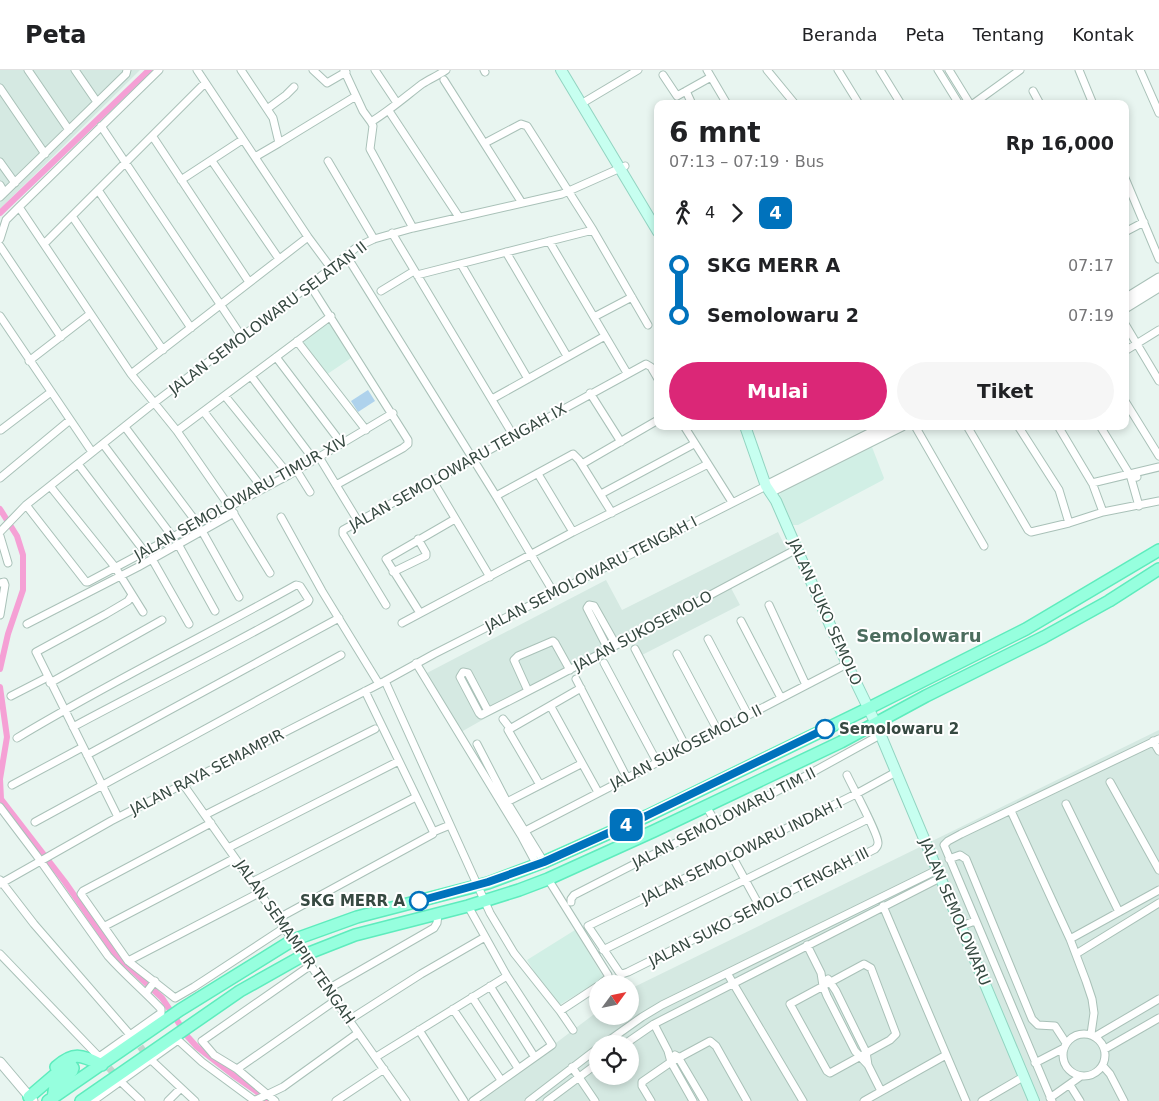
<!DOCTYPE html>
<html lang="id">
<meta charset="utf-8">
<style>
body{margin:0;font-family:"DejaVu Sans",sans-serif;background:#f6f6f6;color:#202124;height:100vh;display:flex;flex-direction:column;font-size:19px;white-space:nowrap}
*{box-sizing:border-box;margin:0}
p{font-size:16px;color:#757577}
.icon{flex:none;width:28px;height:28px;fill:none;stroke:currentColor;stroke-width:2;stroke-linecap:round;stroke-linejoin:round}
.map{position:relative;flex:1;overflow:hidden}
.panel{position:absolute;left:654px;top:30px;width:475px;height:330px;display:flex;flex-direction:column;background:#fff;border-radius:10px;box-shadow:0 2px 8px #0003}
.panel>*{flex:none}
.badge{padding:0 10px;border-radius:8px;font-size:18px;line-height:32px}
.needle{width:32px;rotate:57deg}
.fabs{position:absolute;left:589px;top:905px;display:grid;gap:10px}
.fabs a{display:grid;place-items:center;width:50px;height:50px;border-radius:50%;background:#fff;box-shadow:0 2px 8px #0003;font-size:25px}
.map>.badge{position:absolute;translate:-50% -50%;box-shadow:0 0 0 2px #fff}
.legs{display:flex;align-items:center;gap:8px;height:55px;padding:0 15px;font-size:16px}
.legs p{margin-inline-start:auto}
.head{display:flex;align-items:center;justify-content:space-between;height:85px;padding:0 15px}
h1{font-size:28px;font-weight:600;line-height:38px}
.action{display:flex;gap:10px;margin-top:auto;padding:10px 15px}
.action a{flex:1;height:58px;border-radius:30px;background:#db2777;color:#fff;font-size:20px;font-weight:600;line-height:58px;text-align:center}
.action a+a{background:#f6f6f6;color:#202124}
ul{padding:0 15px;list-style:none}
li{display:flex;align-items:center;gap:18px;height:50px;font-size:19px}
li i{display:grid;place-items:center;width:8px;height:100%;margin:0 6px;background:currentColor}
li i::after{content:'';width:12px;height:12px;margin:-6px;border:4px solid;border-radius:50%;background:#fff}
li p{margin-inline-start:auto}
li:first-child i{background:linear-gradient(#0000 50%,currentColor 0)}
li:last-child i{background:linear-gradient(currentColor 50%,#0000 0)}
header{display:flex;align-items:center;gap:30px;box-sizing:border-box;height:70px;padding:0 25px;background:#fff;border-bottom:1px solid #e0e0e0}
header strong{font-size:24px}
nav{display:flex;gap:28px;margin-inline-start:auto;font-size:18px}
.map>svg:first-child{display:block}
</style>
<header>
<strong>Peta</strong>
<nav><a>Beranda</a><a>Peta</a><a>Tentang</a><a>Kontak</a></nav>
</header>
<div class="map">
<svg width="1159" height="1031" viewBox="0 0 1159 1031">
<rect width="100%" height="100%" fill="#e8f5f0"/>
<path fill="#d5e9e2" fill-rule="evenodd" d="M0,0H140L0,139Z
M778,462L791,488L731,518L740,535L642,585L633,569L556,608L461,662L425,604L606,510L622,540Z
M1159,660V1031H479L597,942L598,946H630V919ZM598,974H630V1006H598Z"/>
<path fill="#d1efe5" d="M330,249L354,286L326,305L301,271Z
M872,377L884,408L883,410L798,455H793L779,426L781,422Z
M575,860L604,908L556,937L527,890Z"/>
<path fill="#aed2ec" d="M368,320L375,331L358,342L351,331Z"/>
<g fill="none" stroke-linecap="round" stroke-linejoin="round">
<path stroke="#f5a0d5" stroke-width="6" d="M0,143L149,0
M0,439L17,466L23,485V520L8,564L0,599
M0,617L7,667L0,709L1,729L65,812L115,884L162,928L188,967L197,977L233,1005L256,1021L267,1031"/>
<path stroke="#c4d3cd" stroke-width="7" stroke-dasharray="7 3.5" stroke-linecap="butt" d="M134,968L147,986
M102,990L117,1007"/>
<g stroke="#a9c1b8" stroke-width="9">
<path id="minor" d="M28,0L69,60
M75,0L97,32
M197,0L308,167L331,198
M241,0L273,48L279,73L255,87
M313,0L327,13L346,2
M344,0L363,41L371,52L373,56L370,79L413,158
M375,0L397,33
M484,0L485,2
M707,0L727,34
M767,0L795,34
M838,0L859,34
M880,0L901,34
M938,0L959,34
M949,0L970,34
M1079,0L1093,34
M1140,0L1159,43
M663,5L677,26L711,7
M444,10L522,133
M0,18L45,84
M686,21L692,34
M1033,21L1040,34
M586,31L638,0
M973,34L1020,0
M267,39L286,25L294,17
M389,41L459,147
M371,52C389,41 405,27 422,14C430,9 439,5 446,0
M101,56L242,267
M153,67L249,212
M279,73L356,26
M485,73L521,54L527,56L593,160L648,255
M212,91L279,189
M328,91L374,169
M0,92L15,113
M1125,108L1159,189
M181,110L242,70
M0,115L4,122
M98,120L191,258
M0,127L126,4L127,0
M19,137L131,304L177,361L229,436L270,503
M72,146L163,280
M1125,162L1144,152
M392,163L513,365
M0,169L6,150L19,137L159,0
M549,171L627,303
M44,174L205,13
M0,176L61,267
M506,182L567,286
M346,185L496,426L554,523
M461,194L528,309
M417,205L593,160
M310,215L408,370V374L403,378L336,415
M381,221L414,201
M0,246L92,382
M594,247L632,227
M1125,254L1159,311
M297,271L366,360
M1125,281L1159,260
M276,287L342,374
M29,291L90,244
M131,304L308,167
M251,306L314,390
M590,323L621,372
M225,326L289,405
M492,329L605,266
M1125,331L1159,386
M204,342L263,419
M684,356L732,432
M915,356L984,476
M967,356L1028,460L1031,462L1069,453L1103,442L1159,431
M1018,356L1059,420L1069,453
M1058,356L1092,413L1159,397
M1100,356L1130,405
M125,357L197,453
M1,360L51,322
M177,361L331,246
M103,374L172,466
M319,387L358,451
M78,394L144,481
M582,394L658,350
M297,401L310,422
M538,404L573,462
M1137,407L1131,408L1139,436
M0,408L70,350
M433,411L490,507
M1093,415L1103,442
M50,416L115,497L143,542
M601,424L694,374
M496,426L573,384L579,390L612,443
M26,435L86,512H88L289,405L393,343
M281,447L322,521L379,614
M202,461L239,527
M0,462L26,435L50,416L154,333L310,215L357,177L374,169L413,158L562,124L625,96
M0,466L8,493
M178,474L215,541
M152,489L189,554
M393,502L426,486V483L418,469
M0,513L4,512L5,515L0,545
M386,535L343,464V460L646,294L651,297L658,309
M769,535L806,615
M420,543L386,489L455,449
M741,551L781,628
M402,553L573,462L708,394
M27,554L138,497L234,443
M708,569L748,645
M608,579L588,540L587,538L589,535L594,536L616,575
M635,579L686,677
M677,584L718,661
M416,593L522,767L537,795
M604,593L657,692
M576,609L627,708
M385,611L490,843L514,883L560,941L573,960
M50,613L162,550
M528,621L514,590L518,586L553,571L555,573L570,600
M11,626L48,607
M551,637L598,722
M488,641L468,603L463,602L460,607L479,643L481,645C588,592 692,534 797,479
M503,649L510,658
M17,668C108,613 203,567 296,515L300,516L309,530L308,532C231,576 151,615 73,657
M1153,671L1159,681
M477,674L507,732L544,792
M87,685L339,548
M847,705C852,716 879,765 878,773C878,776 877,777 875,779L628,902L622,904L619,902L588,856L856,724L896,702
M1110,712L1159,800
M183,714L406,1031
M12,715L83,677
M540,715L508,660L581,618
M507,732L581,694
M1066,734L1119,842
M706,736L716,753
M0,737L37,786L108,886C125,905 144,921 161,939V943L99,987
M1011,741L1070,869L1086,911L1092,929L1094,943L1091,964
M205,745L375,659
M118,747L36,582L106,544L128,531L132,525
M35,752L341,585
M211,753L83,821L81,824L128,891L175,928L194,917L284,858
M525,761L847,594
M433,762L450,755
M228,778L399,691
M732,786L760,837
M949,789L960,785L966,789L1032,949L1038,955L1055,956L1066,973
M548,809L608,905V908L601,914
M0,810L34,854L132,967
M252,812L416,727
M0,814L111,751L385,611L434,584L766,416
M571,832V829L574,825L791,714L880,665
M468,836L507,906L552,975L473,1031
M883,836L966,1031
M277,849L433,764V761L365,621
M105,856L235,788
M961,856L975,851
M1070,869L1159,820
M807,875L821,903L823,916L827,926L855,981L868,995
M603,880L868,749
M0,884L102,990
M1076,884L1159,833
M128,891L259,823
M864,894L871,898L896,964L890,970L830,1003L827,1001L790,934Z
M727,903L803,1031
M828,909L836,921L861,972L866,982L868,995L881,1021
M490,916L534,986
M328,919L434,858L437,853L438,844
M146,923L155,911
M472,927L518,998
M453,939L501,1010
M560,941L598,916
M349,950L421,904L485,867
M654,954L668,981L671,992L693,1031
M419,960L464,1031
M1063 985a21 21 0 1 1 42 0a21 21 0 1 1-42 0Z
M1096,966L1159,929
M604,974L642,947L662,935L937,800
M625,974L654,954L940,808
M1105,979L1159,948
M675,985L678,987L704,1031
M148,987L195,1031
M376,987L507,906
M1035,993L1064,978
M1103,996L1110,1004L1124,1031
M572,997L595,1031
M237,999L336,930
M118,1009L141,1031
M1070,1015L1080,1031
M1050,1028L1081,1006
M93,1031L178,970L202,992L255,1031
M168,1031L181,1018
M254,1031L283,1017L358,963
M275,1031L237,999L214,985L202,971L311,895
M336,1031L384,999
M529,1031L598,978
M547,1031L598,993
M651,1031L642,1016V1012L671,992L710,971L716,976L747,1031
M864,1031L946,985
M982,1031L1023,1007
M1052,1031L944,775L948,771L961,764L1159,669"/>
</g>
<g stroke="#a9c1b8" stroke-width="11">
<path id="tertiary" d="M1125,229L1159,208
M1125,238L1159,217
M766,416L885,356
M770,422L902,356
M0,992L33,1031"/>
</g>
<g stroke="#92d4c1" stroke-width="12">
<path id="secondary" d="M561,0L658,162
M745,356L766,416L776,431L847,594L876,654L1034,1031"/>
</g>
<g stroke="#5eecbd" stroke-width="14">
<path id="primary" d="M56,997C74,981 81,985 102,995
M29,1027L64,997L71,995L73,998L72,1001L55,1016L53,1028
M48,1031L180,940L293,870L357,847L488,813L544,792L647,746L869,638L1026,559L1159,480
M81,1031L240,921L304,885L355,865L468,836L519,820L548,809L654,761L841,672L926,626L1044,567L1109,531L1159,499"/>
</g>
<use href="#minor" stroke="#fff" stroke-width="7"/>
<use href="#tertiary" stroke="#fff" stroke-width="9"/>
<use href="#secondary" stroke="#c7fff0" stroke-width="10"/>
<use href="#primary" stroke="#96ffde" stroke-width="11"/>
</g>
<g fill="none" stroke-linecap="round" stroke-linejoin="round">
<g stroke="#fff" stroke-width="11">
<path id="line-1" d="M419,831L488,812L544,792L646,746L825,659"/>
</g>
<use href="#line-1" stroke="#0072bc" stroke-width="8"/>
</g>
<g fill="#fff" stroke="#0072bc" stroke-width="2.5">
<circle cx="825" cy="659" r="9"/>
<circle cx="419" cy="831" r="9"/>
</g>
<g text-anchor="middle" stroke-width="4" stroke-linejoin="round" paint-order="stroke">
<g font-size="15" fill="#364941" stroke="#fff">
<text transform="translate(268 248) rotate(-37)" y="5">JALAN SEMOLOWARU SELATAN II</text>
<text transform="translate(458 397) rotate(-29)" y="5">JALAN SEMOLOWARU TENGAH IX</text>
<text transform="translate(241 428) rotate(-29)" y="5">JALAN SEMOLOWARU TIMUR XIV</text>
<text transform="translate(591 504) rotate(-27)" y="5">JALAN SEMOLOWARU TENGAH I</text>
<text transform="translate(825 542) rotate(66)" y="5">JALAN SUKO SEMOLO</text>
<text transform="translate(643 561) rotate(-28)" y="5">JALAN SUKOSEMOLO</text>
<text transform="translate(686 677) rotate(-27)" y="5">JALAN SUKOSEMOLO II</text>
<text transform="translate(207 702) rotate(-27)" y="5">JALAN RAYA SEMAMPIR</text>
<text transform="translate(724 748) rotate(-27)" y="5">JALAN SEMOLOWARU TIM II</text>
<text transform="translate(742 781) rotate(-26)" y="5">JALAN SEMOLOWARU INDAH I</text>
<text transform="translate(759 837) rotate(-27)" y="5">JALAN SUKO SEMOLO TENGAH III</text>
<text transform="translate(955 842) rotate(67)" y="5">JALAN SEMOLOWARU</text>
<text transform="translate(295 872) rotate(55)" y="5">JALAN SEMAMPIR TENGAH</text>
</g>
<g font-size="15" font-weight="bold" fill="#364941" stroke="#fff" text-anchor="start">
<text x="839" y="664">Semolowaru 2</text>
<text x="405" y="836" text-anchor="end">SKG MERR A</text>
</g>
<g font-size="18" font-weight="bold" fill="#4c6c5e" stroke="#fff">
<text x="919" y="572">Semolowaru</text>
</g>
</g>
</svg>
<div class="fabs">
<a><svg class="needle" viewBox="-14 -14 28 28"><path d="M0-13l5 13h-10z" fill="#e53935"/><path d="M0 13l5-13h-10z" fill="#757577"/></svg></a>
<a><svg class="icon" aria-label="locate" viewBox="0 0 24 24"><circle cx="12" cy="12" r="6"/><path d="M12 2v4M12 18v4M2 12h4M18 12h4"/></svg></a>
</div>
<b class="badge" style="left:626px;top:755px;background:#0072bc;color:#fff">4</b>
<section class="panel">
<div class="head"><div><h1>6 mnt</h1><p>07:13 – 07:19 · Bus</p></div><b>Rp 16,000</b></div>
<div class="legs"><svg class="icon" aria-label="walk" viewBox="0 0 24 24"><circle cx="13" cy="4" r="2"/><path d="M13 8l-2 6 4 7M11 14l-3 7M7 12l3-4h3l4 4"/></svg>4<svg class="icon" aria-label="forward" viewBox="0 0 24 24"><path d="M9 5l7 7-7 7"/></svg><b class="badge" style="background:#0072bc;color:#fff">4</b></div>
<ul>
<li><i style="color:#0072bc"></i><b>SKG MERR A</b><p>07:17</p></li>
<li><i style="color:#0072bc"></i><b>Semolowaru 2</b><p>07:19</p></li>
</ul>
<div class="action"><a>Mulai</a><a>Tiket</a></div>
</section>
</div>
